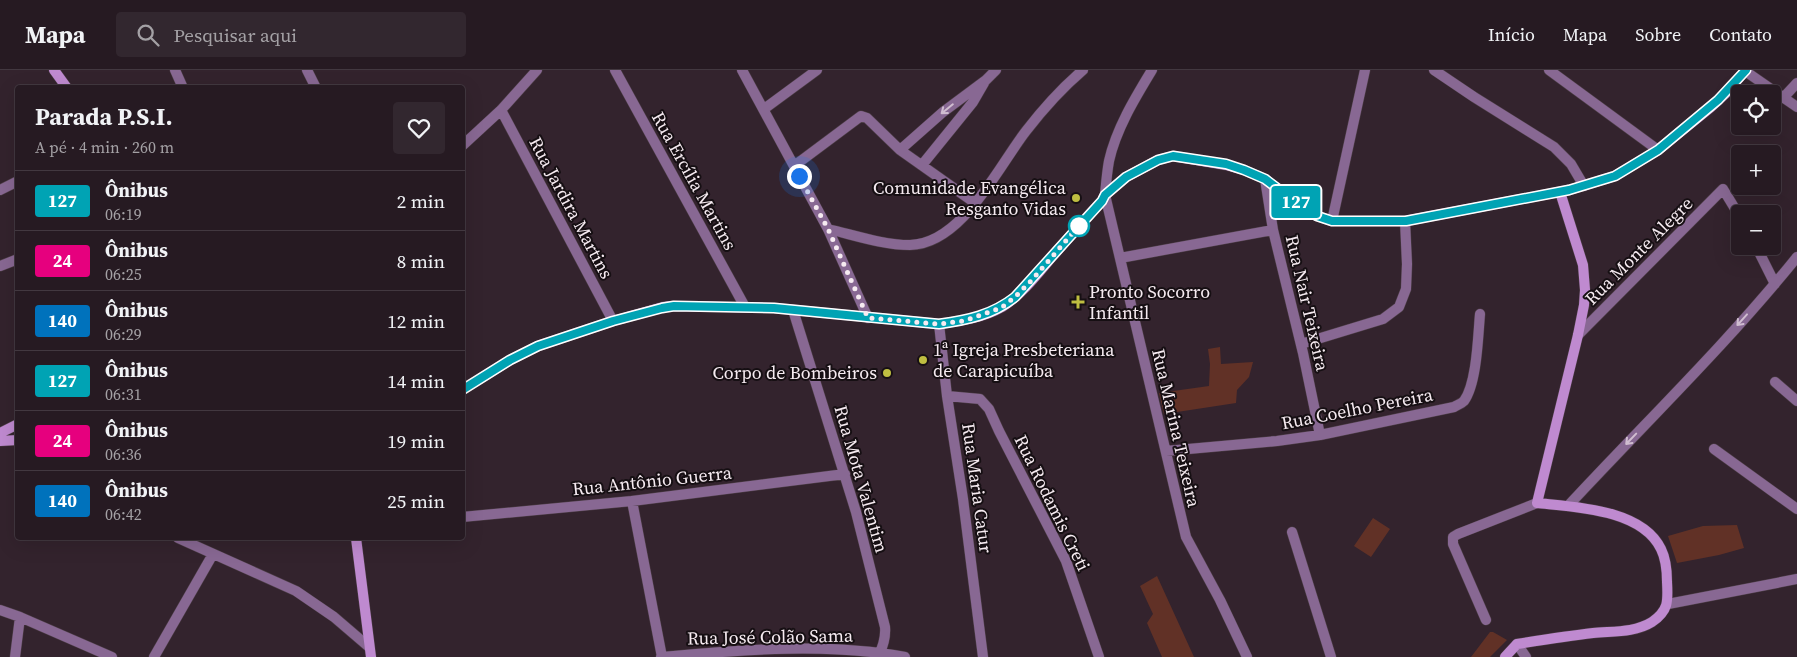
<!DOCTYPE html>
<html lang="pt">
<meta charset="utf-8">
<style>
body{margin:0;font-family:"Source Serif 4",serif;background:#32272f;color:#f1f3f6;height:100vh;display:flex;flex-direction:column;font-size:19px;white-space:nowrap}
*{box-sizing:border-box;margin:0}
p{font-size:16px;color:#a4a1a5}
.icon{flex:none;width:28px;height:28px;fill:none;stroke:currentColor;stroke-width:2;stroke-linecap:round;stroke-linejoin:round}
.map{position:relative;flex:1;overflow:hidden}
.drawer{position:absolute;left:15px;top:15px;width:450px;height:455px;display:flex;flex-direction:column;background:#261a22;border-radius:5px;box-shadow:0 5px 20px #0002,0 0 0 1px #423840}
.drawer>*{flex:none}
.badge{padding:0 10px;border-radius:4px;font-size:18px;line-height:32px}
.tools{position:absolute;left:1731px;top:15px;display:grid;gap:10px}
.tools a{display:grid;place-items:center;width:50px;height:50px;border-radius:5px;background:#261a22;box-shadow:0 5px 20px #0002,0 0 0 1px #423840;font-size:25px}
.you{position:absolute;width:25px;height:25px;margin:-12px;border:4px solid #fff;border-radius:50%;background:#1a73e8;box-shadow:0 0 0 8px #1a73e833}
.map>.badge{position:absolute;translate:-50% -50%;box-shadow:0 0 0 2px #fff}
.round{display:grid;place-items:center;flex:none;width:52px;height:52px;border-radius:5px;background:#32272f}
.head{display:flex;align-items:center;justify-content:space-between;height:85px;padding:0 20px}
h1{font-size:24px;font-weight:700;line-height:38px}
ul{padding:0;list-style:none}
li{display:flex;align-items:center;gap:15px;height:60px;padding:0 20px;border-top:1px solid #423840}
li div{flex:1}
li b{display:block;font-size:19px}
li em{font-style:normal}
li .badge{min-width:55px;font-weight:700;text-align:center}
header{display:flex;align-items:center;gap:30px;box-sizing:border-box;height:70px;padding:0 25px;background:#261a22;border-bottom:1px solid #423840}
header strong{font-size:24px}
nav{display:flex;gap:28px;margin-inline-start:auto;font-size:18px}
.search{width:350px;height:45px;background:#32272f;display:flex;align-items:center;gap:12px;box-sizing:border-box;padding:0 18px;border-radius:5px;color:#a4a1a5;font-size:19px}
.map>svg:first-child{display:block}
</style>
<header>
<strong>Mapa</strong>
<div class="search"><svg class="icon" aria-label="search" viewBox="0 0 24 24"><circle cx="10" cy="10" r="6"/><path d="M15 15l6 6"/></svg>Pesquisar aqui</div>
<nav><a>Início</a><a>Mapa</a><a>Sobre</a><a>Contato</a></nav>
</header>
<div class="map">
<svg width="1797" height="587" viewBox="0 0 1797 587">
<rect width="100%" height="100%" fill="#33232d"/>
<path fill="#613126" d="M1220,277L1221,294L1253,292L1249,307L1237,320L1236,333L1164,344L1159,323L1209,316L1210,294L1208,279Z
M1373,448L1390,459L1371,487L1354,476Z
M1737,455L1744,478L1719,485L1677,493L1668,466L1703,456Z
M1157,506L1194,587H1162L1147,553L1153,544L1140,516Z
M1490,562H1493L1507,570L1490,587H1471Z"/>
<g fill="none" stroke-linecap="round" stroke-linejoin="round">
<g stroke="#4e3f48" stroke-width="11">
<path id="street" d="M175,0L183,18
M307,0L316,18
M615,0L745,237
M742,0L828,159L868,248
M1152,0C1135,28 1116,59 1109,91C1107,102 1106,114 1105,125L1186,467L1220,530L1247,587
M1434,0L1474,27L1554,77L1571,94L1584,116
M1549,0L1658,80
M1745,1L1797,37
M1784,27L1797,13
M764,39L817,0
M501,40L613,251
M462,76L501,40L537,0
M900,80L943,42L986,10L996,0
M922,95L973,32L984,13
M794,96L861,46L867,48L900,80L975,133
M1265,109L1273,160L1303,283L1320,365
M0,120L18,111
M1332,151L1365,0
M828,159C854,165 883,175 910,175C962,174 998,97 1026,61C1043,39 1062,18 1083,0
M1756,176L1775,214
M1120,188L1273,160
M0,196L18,189
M793,240L856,442L885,557C886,568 883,577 878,587
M939,254L947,326L963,429L983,587
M1578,265L1723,119L1740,147
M1301,274L1383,249L1399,237L1406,219L1407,194L1405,151
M1775,312L1797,331
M947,326L980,329L989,339L999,361L1066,491L1099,587
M1714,379L1797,439
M1166,381L1277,371L1320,365L1454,337C1457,335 1461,334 1464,331C1477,313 1478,266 1480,244
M632,431L662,587
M1568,436C1645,353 1726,275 1797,187
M462,447L632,431L845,404
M1292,462L1331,587
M178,468L296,521L334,547L369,577
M1668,534L1797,509
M0,540L20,547L112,587
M1486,550L1453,474V467L1458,464L1537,433
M1517,574L1526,587
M15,587L20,547
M154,587L213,484
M661,587C741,580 825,572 905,587"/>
</g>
<g stroke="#4e3f48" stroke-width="11">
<path id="secondary" d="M54,0L67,18
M462,320L510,290L538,276L613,251L663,237L674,236L774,238L939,254C960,251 983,248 1002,237C1021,225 1036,206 1051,188C1068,169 1084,149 1102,131L1105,125L1126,107L1158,90L1173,86L1226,95L1244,100L1265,109L1302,137L1317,146L1332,151H1405L1569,120L1615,106L1658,80L1711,37L1726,23L1746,0
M0,363L18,354
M0,371L18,370
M356,468L371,587
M1505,587L1517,574C1542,570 1567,566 1593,563C1613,561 1634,563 1652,552C1669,540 1668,531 1667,512C1667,501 1666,489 1661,479C1642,439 1575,437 1537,433L1578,265L1584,235L1585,220L1583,195L1560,122"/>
</g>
<use href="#street" stroke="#886893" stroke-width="10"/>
<use href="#secondary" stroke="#bf8ad0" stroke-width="10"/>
</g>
<defs><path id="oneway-shaft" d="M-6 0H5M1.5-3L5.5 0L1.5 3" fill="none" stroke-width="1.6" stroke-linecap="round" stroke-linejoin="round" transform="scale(1.25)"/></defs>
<g stroke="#d0bdd0">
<use href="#oneway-shaft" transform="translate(947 39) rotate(141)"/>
<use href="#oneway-shaft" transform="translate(1742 250) rotate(132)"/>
<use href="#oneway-shaft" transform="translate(1631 369) rotate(134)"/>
</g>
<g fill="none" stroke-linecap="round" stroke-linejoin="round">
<g stroke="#fff" stroke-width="11">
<path id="line" d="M462,320L510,290L538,276L613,251L662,238L674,236L774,238L939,254C968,250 992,245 1015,227L1102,131L1105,125L1126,107L1158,90L1173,86L1226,94L1244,100L1265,109L1302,137L1317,146L1332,151H1406L1569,120L1615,106L1658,80L1718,30L1746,0"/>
</g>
<use href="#line" stroke="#00a3b4" stroke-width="8"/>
<path stroke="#f6ebf1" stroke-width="5" stroke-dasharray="0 9" d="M799,106L828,159L868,248L939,254L964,251L1001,238L1015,227L1031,211L1084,150L1079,156"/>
</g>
<g fill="#bfbe41" stroke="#160f13" stroke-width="2">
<circle cx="1076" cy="128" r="5"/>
<path d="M1075.5 224.5h5v5h5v5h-5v5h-5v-5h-5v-5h5z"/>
<circle cx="923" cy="290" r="5"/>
<circle cx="887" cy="303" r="5"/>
</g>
<circle fill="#fff" stroke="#00a3b4" stroke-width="2.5" cx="1079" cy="156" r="10"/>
<g text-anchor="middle" stroke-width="4" stroke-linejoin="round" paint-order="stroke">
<g font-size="18" fill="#f6ebf1" stroke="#160f13">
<text transform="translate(694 111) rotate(61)" y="6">Rua Ercília Martins</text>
<text transform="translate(571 138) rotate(62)" y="6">Rua Jardira Martins</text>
<text transform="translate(1639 181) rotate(-45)" y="6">Rua Monte Alegre</text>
<text transform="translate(1307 233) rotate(77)" y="6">Rua Nair Teixeira</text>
<text transform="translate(1357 339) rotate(-11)" y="6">Rua Coelho Pereira</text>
<text transform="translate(1176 358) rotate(77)" y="6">Rua Marina Teixeira</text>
<text transform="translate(861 409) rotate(74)" y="6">Rua Mota Valentim</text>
<text transform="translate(652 411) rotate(-6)" y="6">Rua Antônio Guerra</text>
<text transform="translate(977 418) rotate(82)" y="6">Rua Maria Catur</text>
<text transform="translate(1052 433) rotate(64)" y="6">Rua Rodamis Creti</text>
<text transform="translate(770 567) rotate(-1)" y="6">Rua José Colão Sama</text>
</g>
<g font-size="18" fill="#f6ebf1" stroke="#160f13" text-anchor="end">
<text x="1066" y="124">Comunidade Evangélica<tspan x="1066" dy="21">Resganto Vidas</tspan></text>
<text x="1089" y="228" text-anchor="start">Pronto Socorro<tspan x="1089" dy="21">Infantil</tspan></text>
<text x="933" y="286" text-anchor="start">1ª Igreja Presbeteriana<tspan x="933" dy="21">de Carapicuíba</tspan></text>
<text x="877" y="309">Corpo de Bombeiros</text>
</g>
</g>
</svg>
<div class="tools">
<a><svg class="icon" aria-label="locate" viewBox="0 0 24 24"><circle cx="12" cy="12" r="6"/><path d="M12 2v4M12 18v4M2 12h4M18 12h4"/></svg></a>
<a>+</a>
<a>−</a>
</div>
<div class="you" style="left:799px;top:106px"></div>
<b class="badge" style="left:1296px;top:132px;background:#00a3b4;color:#fff">127</b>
<section class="drawer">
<div class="head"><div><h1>Parada P.S.I.</h1><p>A pé · 4 min · 260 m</p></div><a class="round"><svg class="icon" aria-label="heart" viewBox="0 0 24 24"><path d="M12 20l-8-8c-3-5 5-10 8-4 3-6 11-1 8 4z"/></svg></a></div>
<ul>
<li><span class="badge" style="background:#00a3b4;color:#fff">127</span><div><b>Ônibus</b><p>06:19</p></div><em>2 min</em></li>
<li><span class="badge" style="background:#e6007e;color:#fff">24</span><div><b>Ônibus</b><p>06:25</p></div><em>8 min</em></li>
<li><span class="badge" style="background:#0072bc;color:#fff">140</span><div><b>Ônibus</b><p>06:29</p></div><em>12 min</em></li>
<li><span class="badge" style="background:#00a3b4;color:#fff">127</span><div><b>Ônibus</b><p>06:31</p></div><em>14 min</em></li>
<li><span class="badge" style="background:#e6007e;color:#fff">24</span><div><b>Ônibus</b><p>06:36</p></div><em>19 min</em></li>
<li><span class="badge" style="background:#0072bc;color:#fff">140</span><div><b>Ônibus</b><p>06:42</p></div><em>25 min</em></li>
</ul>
</section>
</div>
